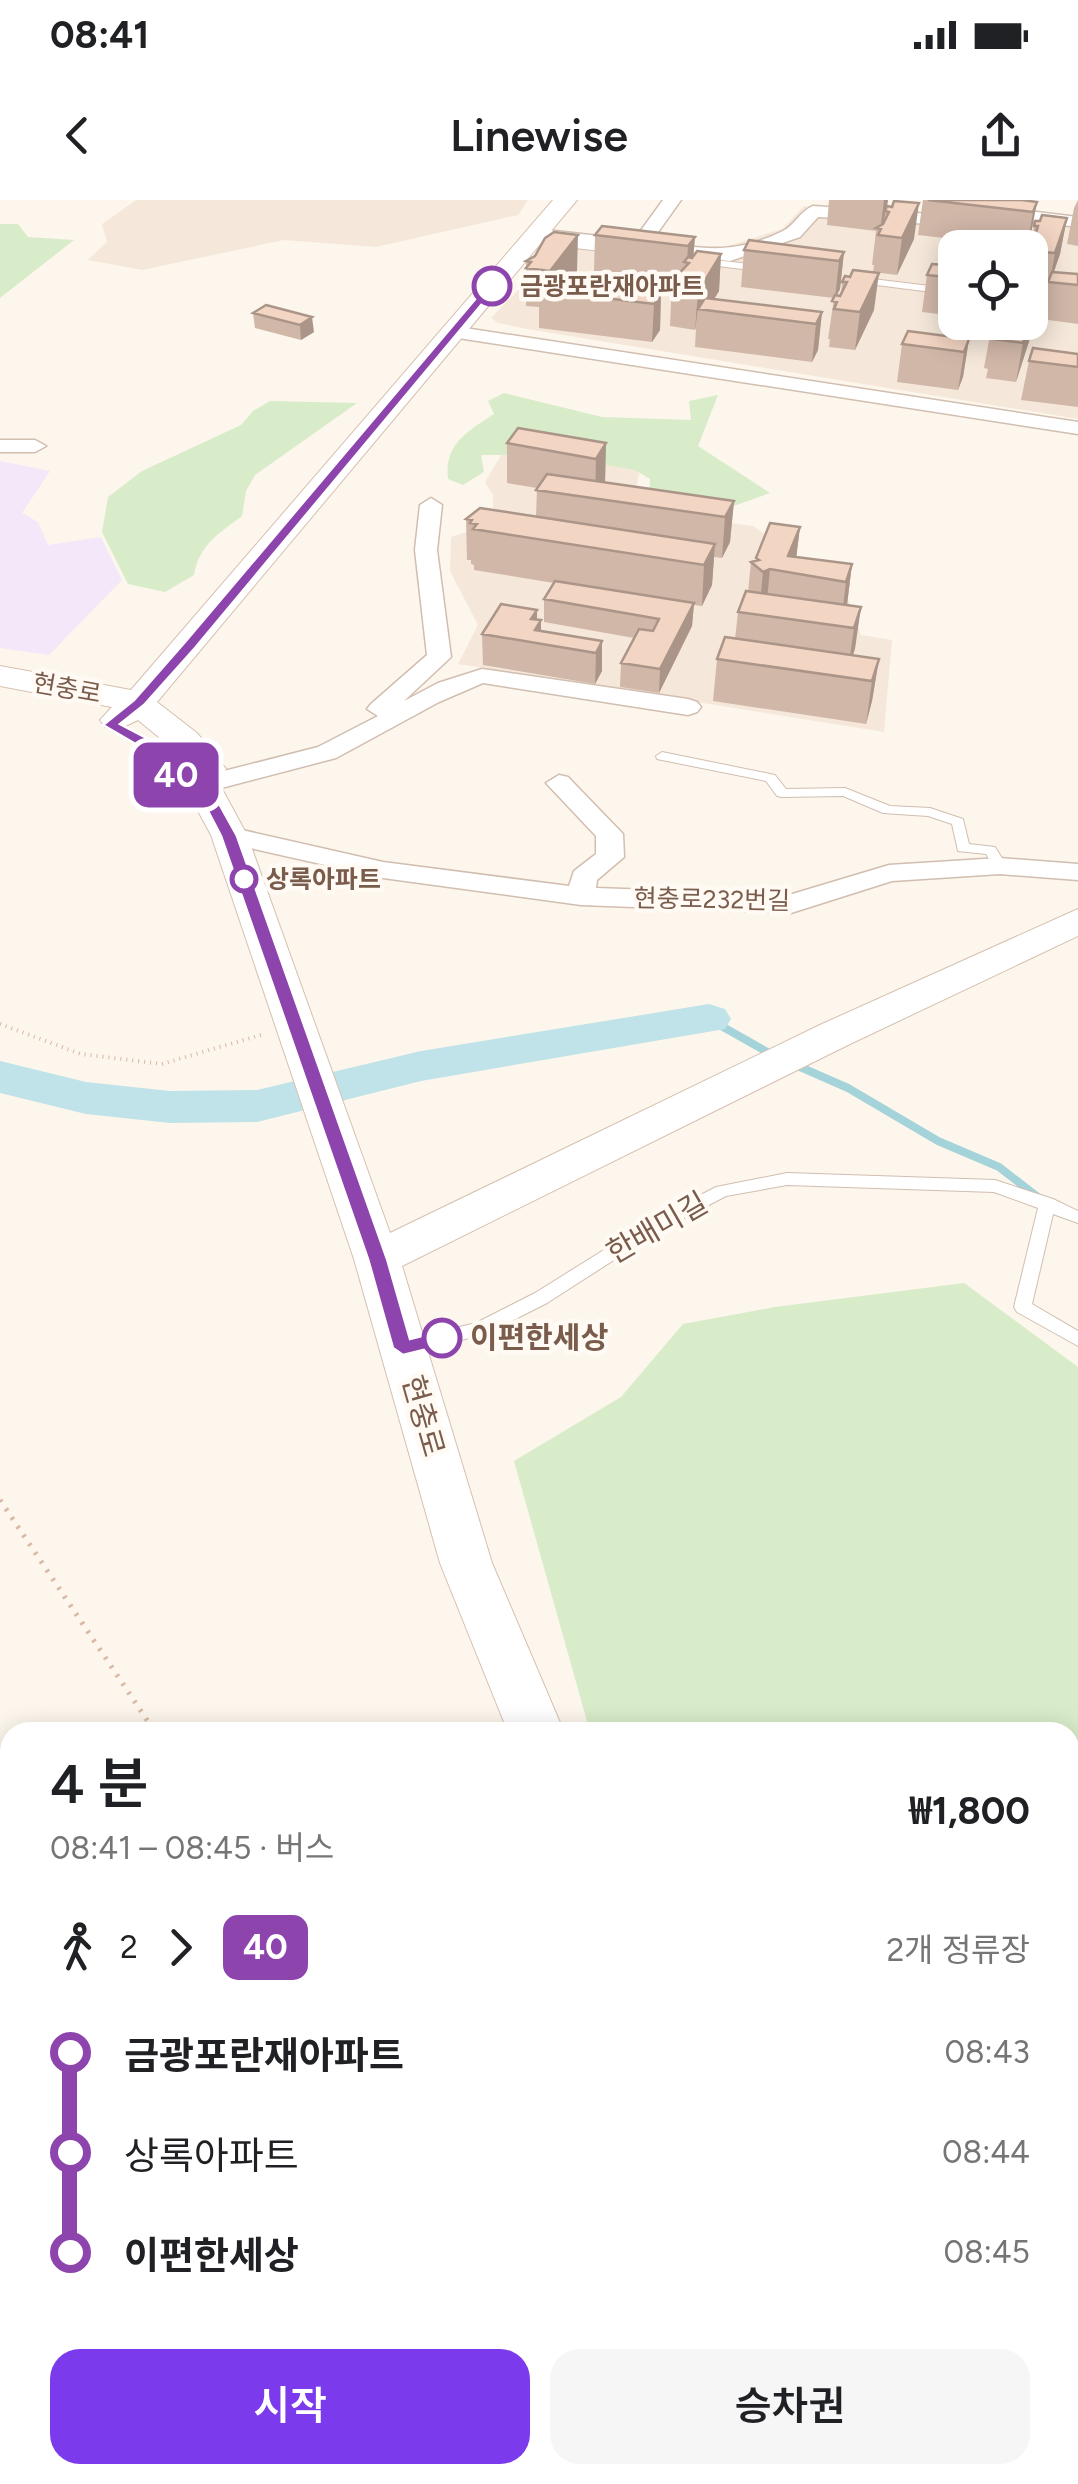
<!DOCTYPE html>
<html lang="ko">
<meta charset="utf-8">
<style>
body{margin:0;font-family:Figtree,"Noto Sans KR",sans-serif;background:#f6f6f6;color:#202124;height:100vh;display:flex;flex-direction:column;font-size:38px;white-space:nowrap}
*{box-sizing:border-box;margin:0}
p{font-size:32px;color:#757577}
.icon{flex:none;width:55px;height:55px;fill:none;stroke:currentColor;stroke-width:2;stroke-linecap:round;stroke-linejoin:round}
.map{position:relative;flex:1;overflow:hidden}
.drawer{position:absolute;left:0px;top:1522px;width:1080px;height:762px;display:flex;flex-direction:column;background:#fff;border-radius:30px 30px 0 0;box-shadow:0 5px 25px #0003}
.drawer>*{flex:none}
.badge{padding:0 20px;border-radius:15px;font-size:35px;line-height:65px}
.tools{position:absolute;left:938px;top:30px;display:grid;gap:20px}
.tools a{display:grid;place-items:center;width:110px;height:110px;border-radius:20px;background:#fff;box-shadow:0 5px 25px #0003;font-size:50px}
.map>.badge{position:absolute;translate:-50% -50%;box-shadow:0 0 0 5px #fff}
.legs{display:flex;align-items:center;gap:15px;height:110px;padding:0 50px;font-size:32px}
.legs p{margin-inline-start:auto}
.overview{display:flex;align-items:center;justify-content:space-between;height:170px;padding:0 50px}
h1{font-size:55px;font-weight:600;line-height:75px}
.action{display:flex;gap:20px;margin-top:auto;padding:20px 50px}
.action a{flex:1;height:115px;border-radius:30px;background:#7c3aed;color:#fff;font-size:40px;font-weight:600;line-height:115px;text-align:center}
.action a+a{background:#f6f6f6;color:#202124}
ul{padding:0 50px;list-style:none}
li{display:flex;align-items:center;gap:35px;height:100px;font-size:38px}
li i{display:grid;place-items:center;width:15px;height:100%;margin:0 12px;background:currentColor}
li i::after{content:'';width:25px;height:25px;margin:-12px;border:8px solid;border-radius:50%;background:#fff}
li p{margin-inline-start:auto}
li:first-child i{background:linear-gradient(#0000 50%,currentColor 0)}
li:last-child i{background:linear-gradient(currentColor 50%,#0000 0)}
.status{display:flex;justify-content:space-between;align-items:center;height:70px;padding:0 50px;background:#fff;direction:ltr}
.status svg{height:28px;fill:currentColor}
header{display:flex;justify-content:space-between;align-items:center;height:130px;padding:0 50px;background:#fff;font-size:45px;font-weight:600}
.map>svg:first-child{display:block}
</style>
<div class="status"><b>08:41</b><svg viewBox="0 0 49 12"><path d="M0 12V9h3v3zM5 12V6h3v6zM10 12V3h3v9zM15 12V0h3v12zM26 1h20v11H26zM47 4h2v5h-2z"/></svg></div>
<header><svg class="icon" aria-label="back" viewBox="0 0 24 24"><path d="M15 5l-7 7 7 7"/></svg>Linewise<svg class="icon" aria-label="share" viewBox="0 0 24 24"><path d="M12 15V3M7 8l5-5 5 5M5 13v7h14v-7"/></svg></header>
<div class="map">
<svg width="1078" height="2284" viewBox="0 0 1078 2284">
<rect width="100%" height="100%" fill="#fdf6ec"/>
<path fill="#f5e8da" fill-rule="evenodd" d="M136,0H528L518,15L376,47L284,40L142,70L88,60L107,42L102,24Z
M804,6L960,20H1078V219L527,129L498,123L491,118L557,50L573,42L715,50L782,29ZM955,48H1030V122H955Z
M506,247L642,260L633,303L639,311L753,326L803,360L849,401L861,435L892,440L884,532L458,464L478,425L450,371L451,337L493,324V295L485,282Z"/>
<path fill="#f3e8fa" d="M0,261L50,271L22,313L38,322L48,345L101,337L122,380L49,455L0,448Z"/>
<path fill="#d8ecc9" d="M0,24H18L28,37L74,40L0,98Z
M504,193L602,217L691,220L689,201L718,195L698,246L770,293L728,308L649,303L650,279L635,270L548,255H481L484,272L463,285L448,279C444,244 467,232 494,214L488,201Z
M270,201L357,203L255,275L246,291L242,316C219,333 199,345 194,375L165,392L128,384L102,332L108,297L142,271L241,225L253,211Z
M964,1083L1078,1167V2142L1070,2135V1532H590L514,1261L621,1197L683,1124L775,1107Z"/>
<path fill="#bfe3e8" stroke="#a5d3da" stroke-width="2.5" d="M0,1632L10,1655V1815L0,1799Z
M332,2275H548L569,2284H340Z"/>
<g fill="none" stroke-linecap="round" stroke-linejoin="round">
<path stroke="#a5d3da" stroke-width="8" d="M709,819L776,857
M791,863L848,888L938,941L999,967L1039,998"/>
<path fill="#bfe3e8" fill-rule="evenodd" d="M709,804L725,809L731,819L725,829L421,881L257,922L170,923L86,914L0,893V861L86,882L170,891L257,890L421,851Z"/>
<g stroke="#d1beb0" stroke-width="2">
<path id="lane" d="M553,40L617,47L621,50L617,53L550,45Z
M697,58L766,66L771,69L766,72L694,63Z
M856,77L955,89V95L853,82L851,80Z
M1030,96L1078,101V107L1030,102Z
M662,552L775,575L786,589L845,588L890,606L930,608L963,619L969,644L995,647L1007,666L1005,669H995L986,654L958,651L952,624L928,616L883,613L843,596L782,597L777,596L766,581L657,559L656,556Z
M787,973L995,980L1053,999L1078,1011V1023L1053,1014L1032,1104L1078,1131V1146L1017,1112L1014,1107L1038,1008L994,992L787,985L726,996L659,1031L547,1103L486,1134L404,1154L398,1152L395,1147L398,1142L404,1140L476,1123L535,1093L647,1023L716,987Z"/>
</g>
<g stroke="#d1beb0" stroke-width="3">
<path id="street" d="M663,0H681L651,42C705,48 731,56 783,31C795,25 800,11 813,6L961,16L1011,9L1078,17V27L1011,19L961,26L818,17L800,37L730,61L538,39L529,34L538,29L634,40Z
M452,126L1078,222V234L445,136L442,132Z
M0,240H35L46,246L35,252H0Z
M431,298L442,305L437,350L451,457L404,501L438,483L482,469L688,499L697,502L701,507L697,512L688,515L483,483L439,502L336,558L202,593L193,591L189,585L193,579L318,547L378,516L367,509L371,504L427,455L415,350L420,305Z
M559,575L568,577L623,634L624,657L597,680L596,688L789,695L889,665L1000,658L1078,664V680L1000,674L892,681L791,713L581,705L383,678L219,641L215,635L229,627L383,662L569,686L574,671L596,654V636L546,583Z"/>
</g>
<g stroke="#d6c0b0" stroke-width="2">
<path id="secondary" d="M553,0H577L157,502L197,533L226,569L220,585L247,635L390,1033L822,824L1078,709V736L850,844L402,1066L492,1363L564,1532H508L440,1363L354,1059L211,635L184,585L190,570L172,548L138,520L117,530L105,527L100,520L112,507L0,486V466L131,490Z
M1070,2210L1078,2213V2284L1051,2275H1070Z"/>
</g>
<path stroke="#d9b8a5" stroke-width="4" stroke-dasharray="1 5" stroke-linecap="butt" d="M0,824L81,854L162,864L264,834"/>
<path stroke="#d9b8a5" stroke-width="5" stroke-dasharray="2.5 8" stroke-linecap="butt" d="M0,1300L155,1532"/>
<path stroke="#d9b8a5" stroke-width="6" stroke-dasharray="4 10" stroke-linecap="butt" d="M0,1925L10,1942
M0,1962L10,1981
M169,2275L174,2284
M209,2275L214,2284
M731,2275L740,2284"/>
<use href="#lane" fill="#fff" fill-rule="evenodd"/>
<use href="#street" fill="#fff" fill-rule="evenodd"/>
<use href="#secondary" fill="#fff" fill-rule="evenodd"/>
</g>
<path fill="#d1b7a8" d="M829,0H888L887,7L914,39L897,75L873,72L874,65H872L876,31L827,25Z
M923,0L1037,2L1030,38H1032L1035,21L1067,18L1060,54L1054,72L1078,74V124L1041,119L1047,90L1030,88V48L918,35Z
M1078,0V46L1067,44L1074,8Z
M595,35L695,37L693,56L721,54L719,91L714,99L822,112L818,150L812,162L695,147L696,128L695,130L670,126L672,81L594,72Z
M744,50L844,52L840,89L837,96L841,95L842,82L845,76L874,110L855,150L829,147L830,139H828L834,98L741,87Z
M526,61L577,71L570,81L661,93L660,130L652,142L539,128V107L526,106Z
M955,66V116L922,112L927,75Z
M266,105L314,132L301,140L255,128L253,113Z
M996,122H1030L1032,132L1016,182L986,178L988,169L984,168L991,130Z
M969,139L963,177L958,190L897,182L902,144Z
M1078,154V207L1021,200L1029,161Z
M507,243H606L605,282L734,301L730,342L722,358L714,357L712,385L702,406L694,405L692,426L659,493L620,487L621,463L634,438L544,422V399L554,383L474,370V365L471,364V360H467L466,319L536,317L537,288L507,283Z
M800,327L796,357L852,364L847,405L861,407L853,455L879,459L872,501L866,524L713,501L717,459L735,439L738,412L748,392L751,362L756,361V358Z
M537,420H541V431L602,441V471L595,484L483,465L482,434Z"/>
<path fill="#aa9588" d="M884,0H888L883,25L880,31Z
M1037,2L1030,38L1027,48L1033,12Z
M919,3L914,39L897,75L902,38Z
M1067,18L1060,54L1050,82L1055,53Z
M578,35L577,71L562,93L550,91V71Z
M695,37L692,73L687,63L688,46Z
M844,52L840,89L835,98L839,61Z
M721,54L719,91L707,111L698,109L695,130L698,92Z
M879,73L874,110L855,150L860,112Z
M661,93L660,130L652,142L654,104Z
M1040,95L1032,132L1016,182L1023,143Z
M822,112L818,150L812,162L816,124Z
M312,117L314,132L301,140L300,125Z
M969,139L963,177L958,190L964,152Z
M606,243L605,283L595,299L596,259Z
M734,301L730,342L722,358L725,317Z
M800,327L795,368L788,356Z
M715,344L712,385L702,406L704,365Z
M852,364L847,405L841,423L846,382Z
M770,369L766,411L759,413L763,372Z
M694,403L692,426L659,493L660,469Z
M861,407L855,449L848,470L854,428Z
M537,410V427L541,420V444L531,419Z
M602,441V471L595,484L596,453Z
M879,459L872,501L866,524L872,481Z"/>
<path fill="#f3d5c3" stroke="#aa9588" stroke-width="2.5" d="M928,0H1022L1037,2L1033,12Z
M894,1L919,3L902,38L878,35L881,29L876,28L883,24L889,12L885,11L887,6L892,7Z
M1042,15L1067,18L1055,53L1030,51L1032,44L1027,43L1029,38L1034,39L1038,26H1034L1035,21H1040Z
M602,26L695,37L688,46L595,35Z
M554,32L578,35L550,71L526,68L531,62L526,61L535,56L545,38Z
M749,40L844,52L839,61L744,50Z
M697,51L721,54L698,92L672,89L677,82L672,81L689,63L684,62L688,57L692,58Z
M932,64L955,66V78L927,75Z
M853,70L879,73L860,112L834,109L837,102L832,101L835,95L840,96L847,82H842L845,76L850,77Z
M1052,72L1078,74V85L1048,82Z
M547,79L661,93L654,104L539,90Z
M1030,94L1040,95L1023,143L993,139L996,131L991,130L993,124L997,125L998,122H1030Z
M705,98L822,112L816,124L698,109Z
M266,105L312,117L300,125L253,113Z
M908,131L969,139L964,152L902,144Z
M1033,148L1078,154V167L1029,161Z
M518,228L606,243L596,259L507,243Z
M547,274L734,301L725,317L536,290Z
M480,308L715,344L704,365L473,329L477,324L470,323L472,320L466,319Z
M770,323L800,327L788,356L852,364L846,382L770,369L763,372L751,362L759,360L756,358Z
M555,381L694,403L660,469L621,463L639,429L653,431L659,419L544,399Z
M746,391L861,407L854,428L738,412Z
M501,404L537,410L531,419L541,420L535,430L602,441L596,453L482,434Z
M725,437L879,459L872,481L717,459Z"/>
<path fill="#8e44ad" stroke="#fff" stroke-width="2.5" d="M488,84L497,86L195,448L144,505L120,524L154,542L185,575L207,582L237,636L387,1059L410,1139L442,1131L451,1138L448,1144L403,1155L393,1148L368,1059L221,636L196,588L174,582L144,549L103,525L134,500L185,442Z"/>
<g fill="#fff" stroke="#8e44ad" stroke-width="5">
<circle cx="492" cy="86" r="18"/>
<circle cx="244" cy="679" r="12"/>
<circle cx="442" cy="1138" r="18"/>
</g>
<g text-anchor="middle" stroke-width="9" stroke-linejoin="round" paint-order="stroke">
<g font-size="25" font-weight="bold" fill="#7a5c4d" stroke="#fffaf3" text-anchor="start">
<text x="520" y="95">금광포란재아파트</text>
<text x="266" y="688">상록아파트</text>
</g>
<g font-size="25" fill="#7a5c4d" stroke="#fffaf3">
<text transform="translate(67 488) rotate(10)" y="9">현충로</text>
<text transform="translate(712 699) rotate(1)" y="9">현충로232번길</text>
</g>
<g font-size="30" fill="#7a5c4d" stroke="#fffaf3">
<text transform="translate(657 1028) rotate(-30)" y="10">한배미길</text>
<text transform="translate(423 1216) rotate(74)" y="10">현충로</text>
</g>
<g font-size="30" font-weight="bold" fill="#7a5c4d" stroke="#fffaf3" text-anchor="start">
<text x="470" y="1148">이편한세상</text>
</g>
</g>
</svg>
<div class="tools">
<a><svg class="icon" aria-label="locate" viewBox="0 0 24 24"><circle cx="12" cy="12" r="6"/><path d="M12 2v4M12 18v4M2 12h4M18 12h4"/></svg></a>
</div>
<b class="badge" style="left:176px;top:575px;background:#8e44ad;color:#fff">40</b>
<section class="drawer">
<div class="overview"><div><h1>4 분</h1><p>08:41 – 08:45 · 버스</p></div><b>₩1,800</b></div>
<div class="legs"><svg class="icon" aria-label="walk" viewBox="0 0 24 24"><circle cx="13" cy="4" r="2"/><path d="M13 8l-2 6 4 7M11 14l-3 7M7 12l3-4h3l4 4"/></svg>2<svg class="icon" aria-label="forward" viewBox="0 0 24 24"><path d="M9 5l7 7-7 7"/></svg><b class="badge" style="background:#8e44ad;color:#fff">40</b><p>2개 정류장</p></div>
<ul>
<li><i style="color:#8e44ad"></i><b>금광포란재아파트</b><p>08:43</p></li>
<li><i style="color:#8e44ad"></i><span>상록아파트</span><p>08:44</p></li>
<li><i style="color:#8e44ad"></i><b>이편한세상</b><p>08:45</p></li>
</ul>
<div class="action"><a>시작</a><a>승차권</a></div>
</section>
</div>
